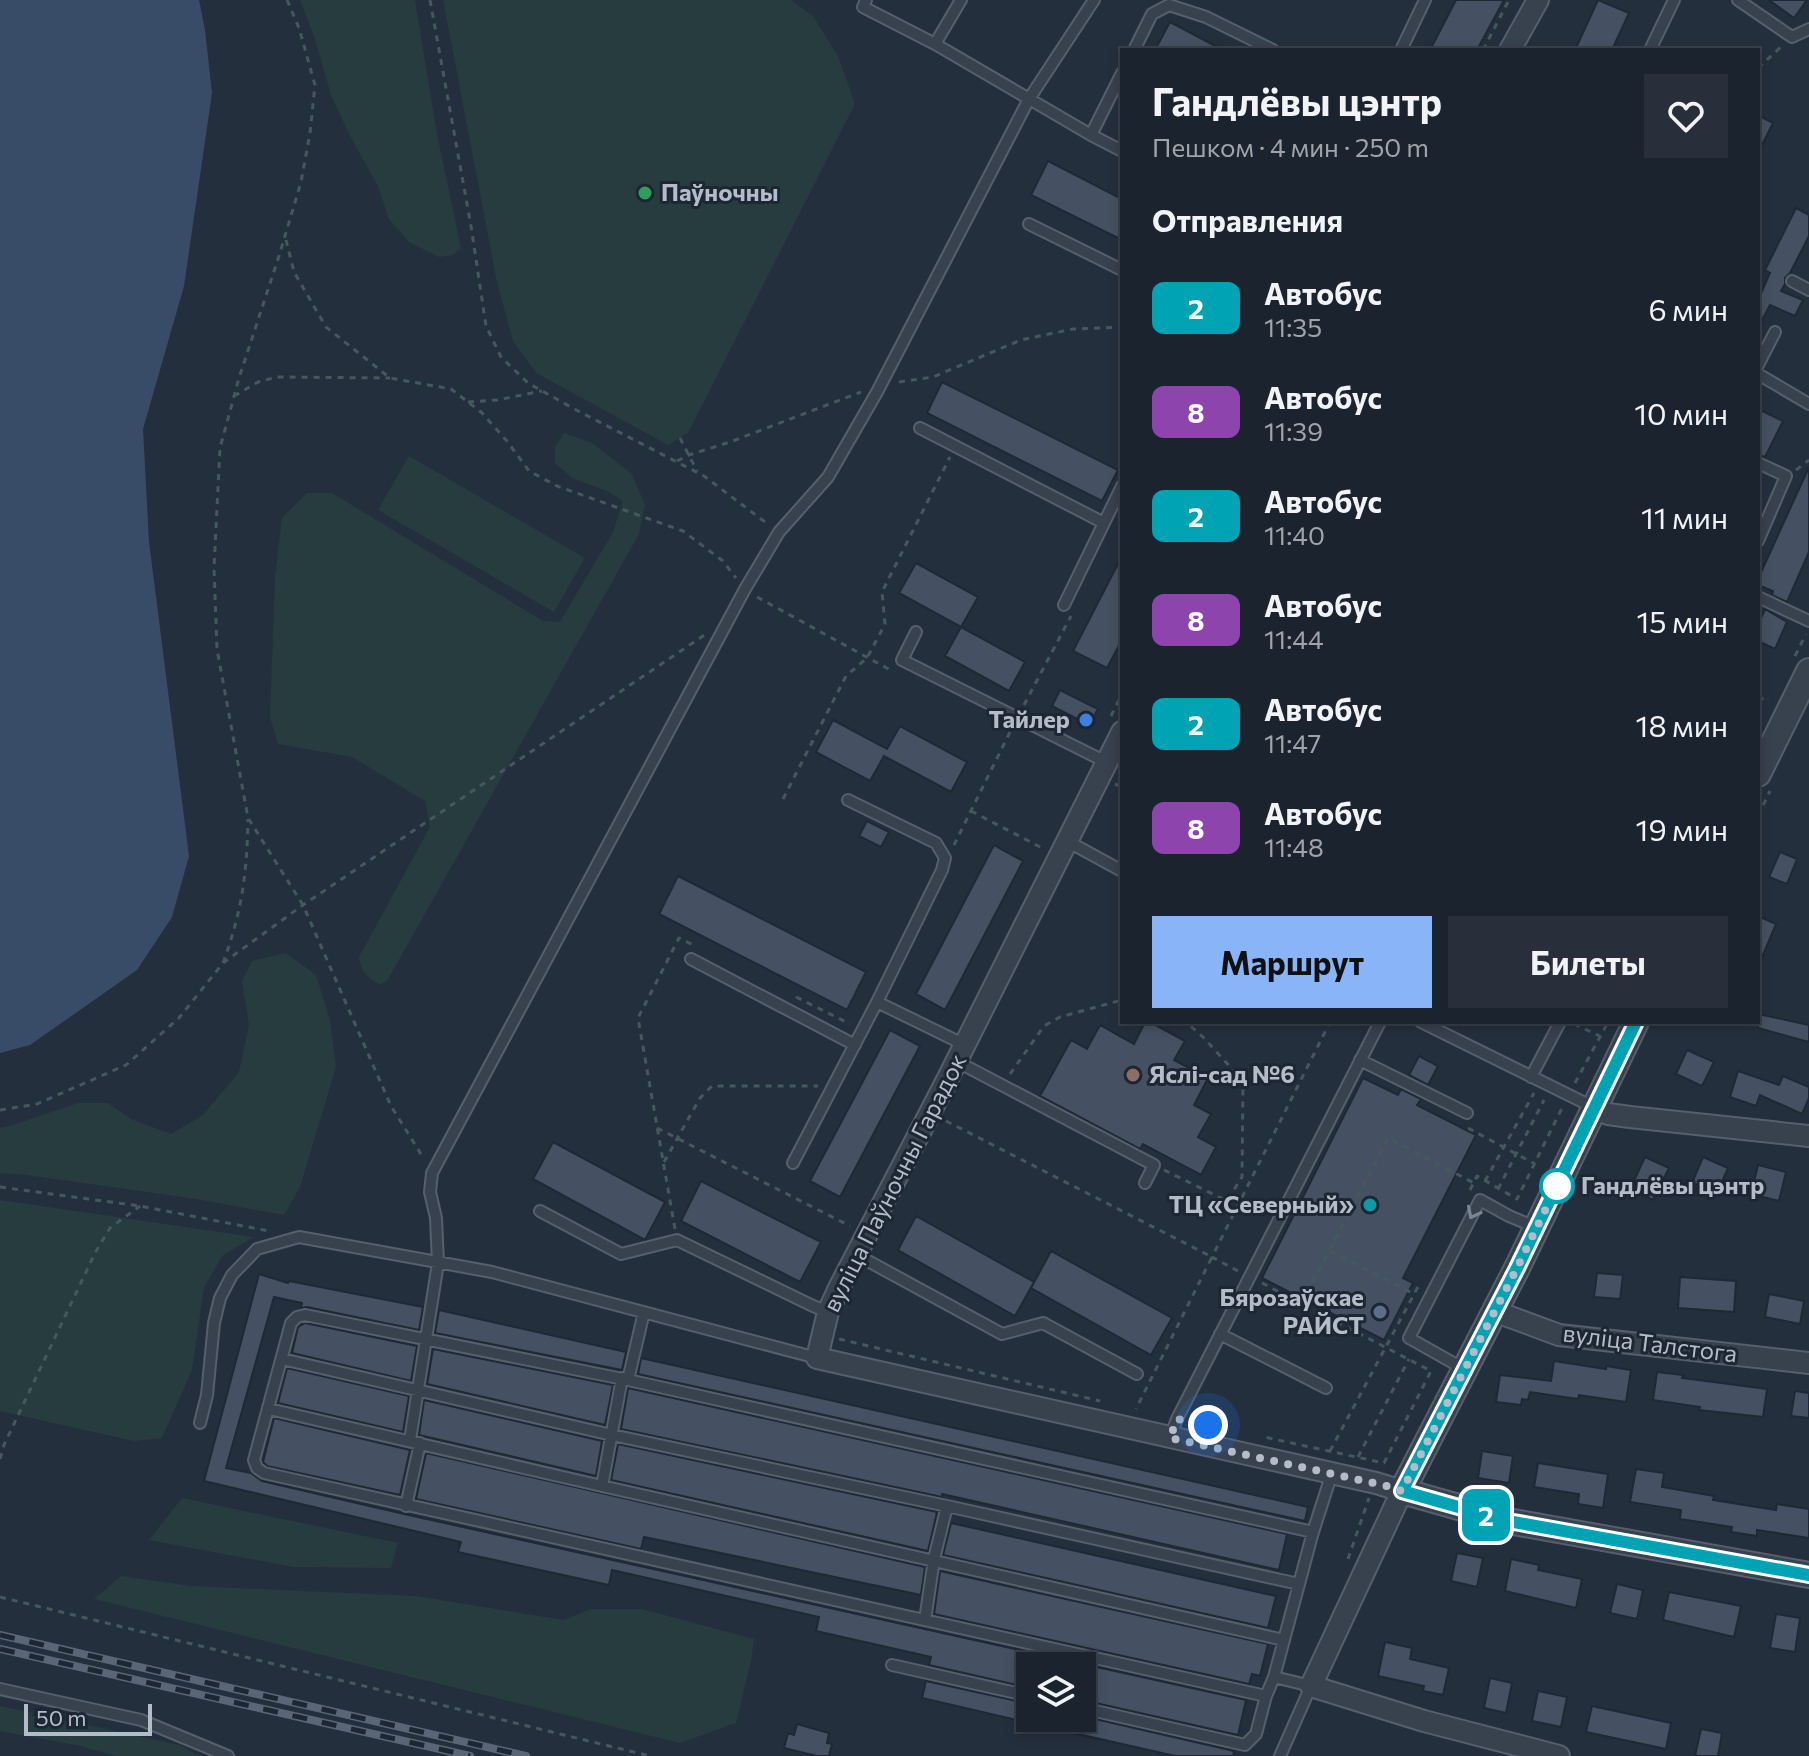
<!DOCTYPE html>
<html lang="ru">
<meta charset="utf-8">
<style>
body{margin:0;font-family:Commissioner,sans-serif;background:#282f3a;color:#f1f3f6;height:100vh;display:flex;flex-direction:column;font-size:30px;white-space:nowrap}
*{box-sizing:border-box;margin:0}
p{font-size:26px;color:#a0a4aa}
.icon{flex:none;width:44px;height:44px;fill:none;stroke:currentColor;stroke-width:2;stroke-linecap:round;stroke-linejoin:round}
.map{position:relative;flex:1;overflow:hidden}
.drawer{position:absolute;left:1120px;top:48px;width:640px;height:976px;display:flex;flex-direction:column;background:#1b232e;border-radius:0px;box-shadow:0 4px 12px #0003,0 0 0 2px #39404a}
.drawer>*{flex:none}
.badge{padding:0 16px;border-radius:12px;font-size:28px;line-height:52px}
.fabs{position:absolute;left:1016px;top:1652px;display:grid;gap:16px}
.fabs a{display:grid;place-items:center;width:80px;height:80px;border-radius:0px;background:#1b232e;box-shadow:0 4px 12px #0003,0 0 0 2px #39404a;font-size:40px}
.scale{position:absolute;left:24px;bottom:20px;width:128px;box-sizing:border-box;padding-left:8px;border:4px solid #b4bcc9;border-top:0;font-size:22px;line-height:28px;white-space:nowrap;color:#b4bcc9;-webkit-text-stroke:6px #1d2633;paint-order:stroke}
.you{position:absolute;width:40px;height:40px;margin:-20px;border:6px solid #fff;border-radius:50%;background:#1a73e8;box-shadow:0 0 0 12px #1a73e833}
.map>.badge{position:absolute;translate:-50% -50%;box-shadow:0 0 0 4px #fff}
h2{padding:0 32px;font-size:30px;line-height:72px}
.round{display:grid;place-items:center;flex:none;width:84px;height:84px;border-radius:0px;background:#282f3a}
.summary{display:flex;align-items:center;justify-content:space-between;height:136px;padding:0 32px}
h1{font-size:38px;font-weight:700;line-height:60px}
.cta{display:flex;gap:16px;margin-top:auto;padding:16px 32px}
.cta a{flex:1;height:92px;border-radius:0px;background:#8ab4f8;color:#111;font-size:32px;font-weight:700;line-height:92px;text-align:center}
.cta a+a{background:#282f3a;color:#f1f3f6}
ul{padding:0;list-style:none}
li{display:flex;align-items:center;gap:24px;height:104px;padding:0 32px}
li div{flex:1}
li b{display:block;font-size:30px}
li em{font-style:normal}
li .badge{min-width:88px;font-weight:700;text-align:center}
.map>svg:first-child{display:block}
</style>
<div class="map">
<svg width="1809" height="1756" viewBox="0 0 1809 1756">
<rect width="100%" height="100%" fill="#242f3e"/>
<path fill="#263c3f" d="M300,0H415L437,134L461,248L453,255L439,257L409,242L389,219L378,186L351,138L331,95L315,39Z
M443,0H791L813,16L838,56L855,104L688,433L668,445L536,373L513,341L497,282Z
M564,433L592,443L632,474L645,505L639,534L387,981L379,985C367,977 361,971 359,957L430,827L425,801L352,757L278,744L270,717L275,577L282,518L307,493H332L543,621L560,622L613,532L623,501L609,492L572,478L555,463V447Z
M409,456L585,558L554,612L378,510Z
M286,953L316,975L330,1020L336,1067L300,1187L284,1215L196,1199L27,1175L0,1173V1128L10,1126L78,1103H108L131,1119L171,1134L203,1115L239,1072L249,1025L242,981L252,961Z
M0,1200L254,1237L222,1256L204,1288L192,1370L162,1438L134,1441L0,1411Z
M182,1498L398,1543L391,1568L294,1567L149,1540Z
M121,1576L191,1586L416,1596L564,1620L591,1609H642L754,1639L751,1661L736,1723L680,1743L94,1599Z
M0,1706L179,1745L200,1756H116L81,1746L0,1731Z"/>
<path fill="#394c67" d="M0,0H199L205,30L212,93L184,286L143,429L149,542L189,856L172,917L137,970L30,1045L0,1053Z"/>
<path fill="#455162" stroke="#1f2835" stroke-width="2" d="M1456,0H1504L1477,50H1430Z
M1598,0L1629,13L1612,50H1575Z
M1769,0H1807L1794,18Z
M1170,22L1223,50H1155Z
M1758,115L1773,123L1758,153Z
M1048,161L1122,199V240L1031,195Z
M1796,208L1809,215V236L1790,273L1785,278V284L1781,291L1803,300L1795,316L1770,305L1758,328V300L1770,273L1765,270Z
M942,382L1118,470L1102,501L927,413Z
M1758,409L1783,421L1765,457L1758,455Z
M1809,467V552L1787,602L1772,595L1773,591L1758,585V579Z
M1122,556V640L1107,668L1073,651Z
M916,563L978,597L961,627L899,593Z
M1765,609L1787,622L1775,649L1758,641V625Z
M961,627L1025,662L1009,691L945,656Z
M1060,690L1098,709L1089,725L1052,706Z
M833,720L887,749L900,726L967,762L951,792L884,756L870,781L816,752Z
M867,821L889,832L881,847L859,836Z
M994,845L1023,861L945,1010L916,994Z
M1780,852L1797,859L1787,884L1769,877Z
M678,876L866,972L847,1010L659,914Z
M1758,916L1776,924L1758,967Z
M1758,1014L1809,1025V1042L1758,1028Z
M1145,1022H1150L1185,1041L1174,1060L1208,1078L1194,1105L1211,1114L1198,1137L1216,1147L1201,1175L1143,1144L1140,1149L1040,1096L1071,1040L1087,1049L1100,1025L1134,1044Z
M890,1030L920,1046L840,1197L810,1181Z
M1687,1050L1714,1062L1702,1086L1676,1074Z
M1419,1056L1438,1066L1428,1085L1409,1075Z
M1738,1071L1779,1085L1783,1076L1809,1087V1098L1802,1114L1760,1095L1756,1106L1730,1097Z
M1363,1078L1398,1095L1401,1089L1421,1099L1417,1105L1476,1135L1403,1278L1413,1283L1384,1340L1262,1278Z
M553,1142L665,1202L645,1240L533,1179Z
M1645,1157L1669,1168L1653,1200L1630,1189Z
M1703,1157L1728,1168L1717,1193L1692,1183Z
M1758,1165L1786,1172L1779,1201L1751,1194Z
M701,1181L821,1242L800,1282L681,1221Z
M916,1216L1034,1282L1015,1316L898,1250Z
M1051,1251L1172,1318L1151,1355L1031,1288Z
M1597,1273L1623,1275L1620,1299L1594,1297Z
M259,1274L288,1283L289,1281L423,1307L419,1330L307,1307L301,1308L302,1303L274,1297L226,1468L251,1473L262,1481L404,1514L1246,1700L1238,1735L1082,1700V1666H1030V1688L929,1665L931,1657L816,1631L819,1617L612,1570L609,1585L458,1552L461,1542L204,1481Z
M1680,1277L1736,1281L1734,1312L1678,1308Z
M1769,1294L1804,1301L1800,1324L1765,1317Z
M439,1310L626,1352L622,1370L435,1333Z
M305,1323L417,1346L411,1381L292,1353L298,1327Z
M433,1349L613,1385L605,1425L427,1384Z
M641,1358L1308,1507L1305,1521L638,1374Z
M1554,1361L1606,1369V1366L1631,1370L1626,1402L1579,1395L1578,1399L1530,1392L1528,1400L1522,1399L1521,1405L1496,1402L1500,1375L1551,1381Z
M287,1368L409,1396L403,1432L278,1403Z
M1657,1372L1683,1375L1682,1378L1767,1389L1763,1417L1699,1410L1700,1407L1653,1400Z
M628,1388L1287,1534L1279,1570L942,1494V1497L621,1429Z
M1795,1391L1809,1393V1418L1791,1416Z
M424,1400L602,1441L596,1476L419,1435Z
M274,1418L410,1450L400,1495L267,1466L263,1462Z
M618,1444L937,1512L928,1551L611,1480Z
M1482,1451L1513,1456L1509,1483L1478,1478Z
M426,1453L925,1567L921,1595L644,1537L641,1549L416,1499Z
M1538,1463L1608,1474L1603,1508L1578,1504L1579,1494L1534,1487Z
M1636,1469L1664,1473L1662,1487L1714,1496L1713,1500L1776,1510L1777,1504L1809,1509V1538L1757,1530V1536L1731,1532L1732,1527L1680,1519L1681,1510L1630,1502Z
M951,1523L1276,1596L1268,1628L943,1555Z
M1457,1553L1483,1558L1477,1587L1451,1581Z
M1511,1559L1539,1565L1538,1570L1582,1579L1576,1608L1505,1591Z
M940,1571L1268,1644L1260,1676L1252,1674L1249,1684L934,1614Z
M1617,1584L1643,1590L1637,1619L1610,1613Z
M1669,1592L1741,1606L1734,1637L1663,1620Z
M1776,1614L1800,1618L1795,1652L1770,1648Z
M1385,1642L1412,1648L1410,1659L1449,1668L1443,1695L1423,1691L1424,1686L1378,1676Z
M1490,1678L1512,1683L1506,1713L1484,1708Z
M926,1681L1030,1704V1723L922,1698Z
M1538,1691L1567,1697L1561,1727L1532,1721Z
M1592,1706L1671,1723L1666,1749L1586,1732Z
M1082,1716L1234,1751L1233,1756H1175L1034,1724L1035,1718H1082Z
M797,1724L829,1733L827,1743L832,1744L829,1756H817L784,1748L788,1733L794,1735Z
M1701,1729L1722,1733L1718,1756H1695Z"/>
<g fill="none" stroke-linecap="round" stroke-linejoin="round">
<g stroke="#565f6c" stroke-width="14">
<path id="service" d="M866,0L863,7L935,44
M961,0L935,44L1091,135L1122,151
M1738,0L1792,37L1809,29
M1134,50L1152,14L1169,5L1206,17L1273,50
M1401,50L1425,0
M1650,50L1674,0
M1091,135L1122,73
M1029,224L1122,270
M1792,281L1809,290
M1758,365L1775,332
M1758,374L1809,404
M920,428L1104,523
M1758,463L1786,476L1758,541
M1758,597L1809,621
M1064,605L1122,486
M916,632L902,660L1106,762
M1067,841L1122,871
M691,959L855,1045
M877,1002L965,1045
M1421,1022L1593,1107
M1360,1060L1467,1113
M956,1061L1154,1165L1145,1183
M1531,1077L1560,1022
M793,1163L877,1002L942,870L945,858L936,843L848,800
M540,1211L621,1254L677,1240L813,1306L828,1312
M857,1255L1002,1334L1043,1323L1137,1374
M1220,1334L1326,1388
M282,1359L612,1435L947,1506L1299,1584
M1464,1369L1409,1338L1480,1200L1509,1216L1535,1227
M628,1380L644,1312
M269,1409L602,1486L1284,1640
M200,1423L207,1395L214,1323L220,1298L232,1275L257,1249L299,1237L492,1272L817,1358
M1170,1438L1177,1419L1380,1022
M410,1440L438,1263L436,1218L430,1192L432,1173L745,589L779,532L828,477L877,392L1029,99L1094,0
M602,1486L622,1378
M406,1506L420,1443
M925,1620L934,1559L947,1506
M892,1665L1030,1696
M0,1689L141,1720L228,1756
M1266,1696L264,1473L257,1468L254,1460L291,1323L297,1317L305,1315L628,1380L1313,1532
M1082,1708L1245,1745L1256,1734L1266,1696L1274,1677
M1280,1756L1311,1686L1274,1677L1313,1532L1332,1473"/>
</g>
<g stroke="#565f6c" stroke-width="24">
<path id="minor" d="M1510,50L1538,0
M1122,732L947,1080L839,1288L828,1312L817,1358L1376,1483L1402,1491L1311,1686L1424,1721L1559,1756
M1595,1108L1608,1114L1630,1117L1809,1136
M1494,1311L1559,1335L1809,1363"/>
</g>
<g stroke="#565f6c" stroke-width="28">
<path id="tertiary" d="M1758,774L1809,671
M1636,1022L1517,1268L1402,1491L1508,1521L1809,1575"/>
</g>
<path stroke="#44595c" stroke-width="3" stroke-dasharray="6 6" stroke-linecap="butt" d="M287,0L299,28L315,85L310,133L301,182L279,256L239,378L220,448L214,568L217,649L248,818L303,905L391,1106L424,1159
M430,0L471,226L486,326L501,357L528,383L578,411L704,476L769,525
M1483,50L1509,0
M1758,68L1782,46
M286,240L294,272L326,327L390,378L451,389L481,412L507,441L529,471L557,486L683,531L723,561L736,578
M899,382L933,377L1021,340L1073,329L1122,327
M234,396L258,382L277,377L390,378
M468,402L497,400L542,391
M680,438L697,471
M677,461L689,455L730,442L861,392
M1796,470L1809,460
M757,597L894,672
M1795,656L1806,634
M1758,697L1769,702
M1024,705L1071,616
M1111,716L1122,694
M1115,784L1122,787
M783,799L846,676L867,658L885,624L882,592L950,457
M971,811L1044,849
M1758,816L1770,791
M954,845L1011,730
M223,963C242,911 247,874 248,819
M796,997L850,1024
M1574,1024L1600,1036
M1010,1074L1044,1026L1060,1017L1122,1000
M1575,1083L1608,1022
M0,1110L37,1104L126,1065L179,1018L223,963L303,905L706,634
M946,1121L1212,1257L1136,1409
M657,1128L850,1226
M1468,1128L1535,1164
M664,1162L700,1098L712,1086H818
M1164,1170L1227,1201L1242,1177L1243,1081L1203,1037L1186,1022
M1485,1181L1534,1093
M0,1187L140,1206L269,1231
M1498,1189L1544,1100
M1470,1190L1477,1176L1517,1199L1562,1108
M675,1229L638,1018L679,938L693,945
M1330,1251L1414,1294
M1238,1271L1212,1257L1330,1022
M1262,1283L1431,1371L1384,1463L1264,1437
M1307,1293L1388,1138L1474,1183
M839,1339L1100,1401
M1330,1451L1419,1285
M1358,1457L1409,1359
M0,1459L4,1445L95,1253L110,1228L140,1206
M1348,1559L1369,1498
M0,1597L650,1756"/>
<use href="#service" stroke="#38414e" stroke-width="10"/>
<use href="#minor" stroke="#38414e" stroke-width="20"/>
<use href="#tertiary" stroke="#38414e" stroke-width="24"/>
<g stroke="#5a6575" stroke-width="8">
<path id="rail" d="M0,1635L526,1756
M0,1649L470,1756"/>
</g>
<use href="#rail" stroke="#1d2633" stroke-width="5" stroke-dasharray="15" stroke-linecap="butt"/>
</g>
<defs><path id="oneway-chevron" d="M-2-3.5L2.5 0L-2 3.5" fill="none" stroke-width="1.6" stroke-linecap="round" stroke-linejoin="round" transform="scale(2)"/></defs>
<use stroke="#7c8592" href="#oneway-chevron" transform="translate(1473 1213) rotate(117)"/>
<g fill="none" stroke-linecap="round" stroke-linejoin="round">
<g stroke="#fff" stroke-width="18">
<path id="line" d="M1636,1022L1517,1268L1402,1491L1508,1521L1809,1575"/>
</g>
<use href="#line" stroke="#00a3b4" stroke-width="12"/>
<path stroke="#b4bcc9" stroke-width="8" stroke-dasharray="0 14.4" d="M1208,1425L1177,1419L1170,1438L1387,1486L1402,1491L1517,1268L1557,1186"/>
</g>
<circle fill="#2e9e5b" stroke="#1d2633" stroke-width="3" cx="645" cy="193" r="8"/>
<circle fill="#3f7fe0" stroke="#1d2633" stroke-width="3" cx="1086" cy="720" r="8"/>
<circle fill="#8d6e63" stroke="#1d2633" stroke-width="3" cx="1133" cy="1075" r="8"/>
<circle fill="#fff" stroke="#00a3b4" stroke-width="4" cx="1557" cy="1186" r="16"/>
<circle fill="#0f9aa8" stroke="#1d2633" stroke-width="3" cx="1370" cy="1205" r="8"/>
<circle fill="#5c6f8a" stroke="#1d2633" stroke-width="3" cx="1380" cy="1312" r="8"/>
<g text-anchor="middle" stroke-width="6" stroke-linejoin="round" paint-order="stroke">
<g font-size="24" font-weight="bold" fill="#b4bcc9" stroke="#1d2633" text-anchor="end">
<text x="661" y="201" text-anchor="start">Паўночны</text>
<text x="1070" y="728">Тайлер</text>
<text x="1149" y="1083" text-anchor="start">Яслі-сад №6</text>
<text x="1354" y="1213">ТЦ «Северный»</text>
<text x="1364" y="1306">Бярозаўскае<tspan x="1364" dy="28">РАЙСТ</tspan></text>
</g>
<g font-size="24" fill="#b4bcc9" stroke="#1d2633">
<text transform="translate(895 1183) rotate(-63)" y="8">вуліца Паўночны Гарадок</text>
<text transform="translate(1650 1344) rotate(7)" y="8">вуліца Талстога</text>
</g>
<g font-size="24" font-weight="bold" fill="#b4bcc9" stroke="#1d2633" text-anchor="start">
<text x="1581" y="1194">Гандлёвы цэнтр</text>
</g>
</g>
</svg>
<div class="fabs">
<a><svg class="icon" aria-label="layers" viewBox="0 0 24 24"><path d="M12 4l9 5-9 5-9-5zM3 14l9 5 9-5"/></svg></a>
</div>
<div class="scale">50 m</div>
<div class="you" style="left:1208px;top:1425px"></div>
<b class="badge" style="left:1486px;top:1515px;background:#00a3b4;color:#fff">2</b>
<section class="drawer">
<div class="summary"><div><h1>Гандлёвы цэнтр</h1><p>Пешком · 4 мин · 250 m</p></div><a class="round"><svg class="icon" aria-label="heart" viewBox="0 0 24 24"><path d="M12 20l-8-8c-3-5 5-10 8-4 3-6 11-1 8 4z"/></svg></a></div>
<h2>Отправления</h2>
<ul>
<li><span class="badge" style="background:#00a3b4;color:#fff">2</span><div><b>Автобус</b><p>11:35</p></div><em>6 мин</em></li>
<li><span class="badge" style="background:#8e44ad;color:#fff">8</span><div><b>Автобус</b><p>11:39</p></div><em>10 мин</em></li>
<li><span class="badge" style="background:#00a3b4;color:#fff">2</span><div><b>Автобус</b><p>11:40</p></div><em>11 мин</em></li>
<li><span class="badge" style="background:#8e44ad;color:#fff">8</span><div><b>Автобус</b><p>11:44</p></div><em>15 мин</em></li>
<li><span class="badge" style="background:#00a3b4;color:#fff">2</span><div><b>Автобус</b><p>11:47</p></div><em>18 мин</em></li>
<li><span class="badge" style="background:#8e44ad;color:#fff">8</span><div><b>Автобус</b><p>11:48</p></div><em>19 мин</em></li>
</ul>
<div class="cta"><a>Маршрут</a><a>Билеты</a></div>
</section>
</div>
